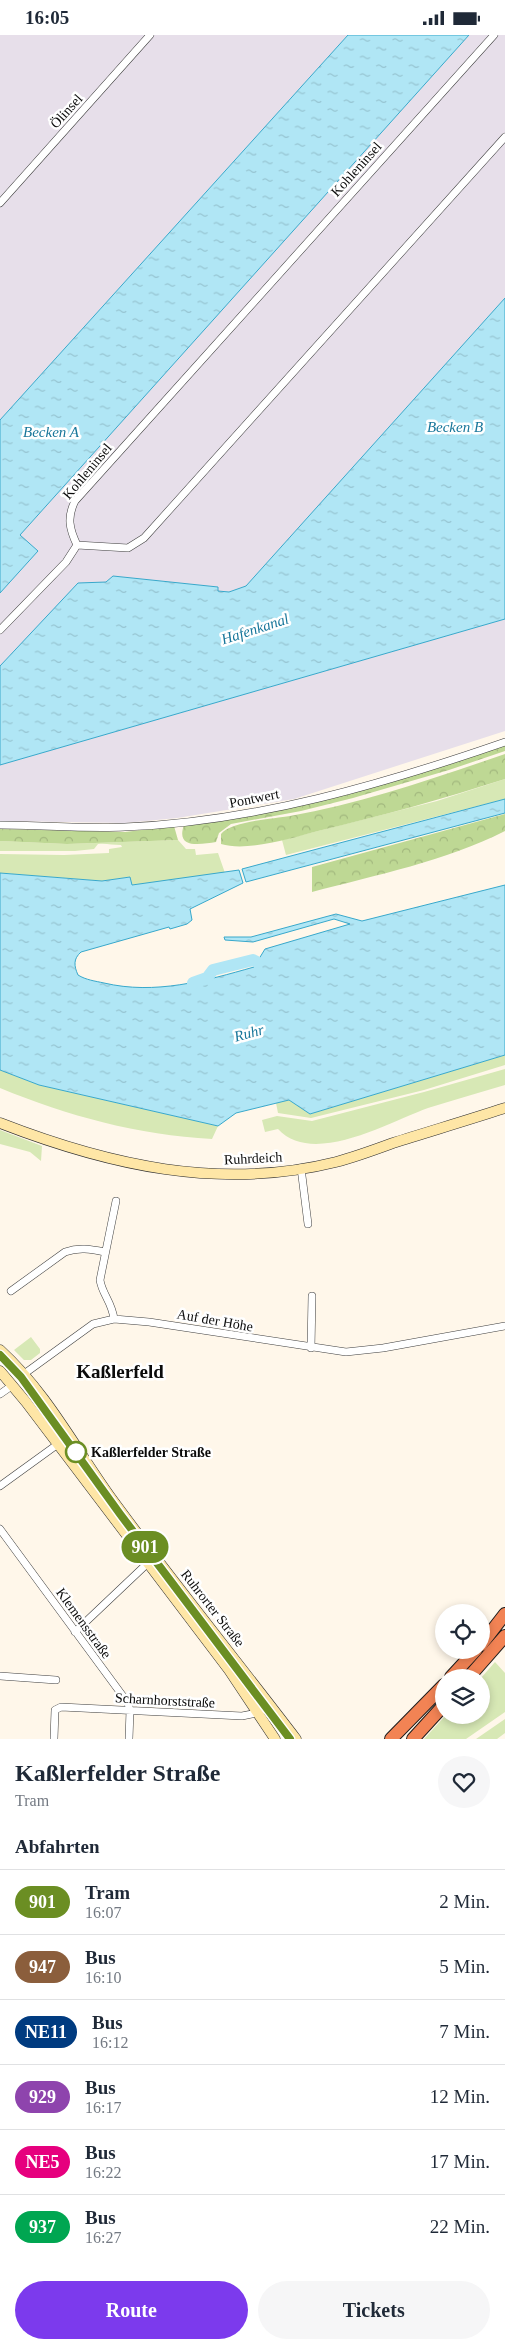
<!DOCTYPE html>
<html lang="de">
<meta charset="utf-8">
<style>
body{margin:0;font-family:"Times New Roman",serif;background:#f6f6f7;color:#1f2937;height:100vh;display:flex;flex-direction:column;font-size:19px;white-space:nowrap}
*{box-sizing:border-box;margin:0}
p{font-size:16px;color:#747a83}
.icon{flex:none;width:28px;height:28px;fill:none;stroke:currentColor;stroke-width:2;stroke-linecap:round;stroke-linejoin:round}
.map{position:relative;height:1704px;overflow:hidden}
.sheet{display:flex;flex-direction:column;background:#fff;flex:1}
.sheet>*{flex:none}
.badge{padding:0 10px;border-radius:16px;font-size:18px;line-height:32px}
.fabs{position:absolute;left:435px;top:1569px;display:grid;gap:10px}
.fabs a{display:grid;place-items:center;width:55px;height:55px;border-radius:50%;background:#fff;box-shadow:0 2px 8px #0003;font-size:25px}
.map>.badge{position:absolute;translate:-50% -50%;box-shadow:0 0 0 2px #fff}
h2{padding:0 15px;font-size:19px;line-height:45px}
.round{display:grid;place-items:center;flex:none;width:52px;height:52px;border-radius:26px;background:#f6f6f7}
.head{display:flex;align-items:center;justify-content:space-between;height:85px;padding:0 15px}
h1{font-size:24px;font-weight:700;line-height:38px}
.button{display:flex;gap:10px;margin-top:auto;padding:10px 15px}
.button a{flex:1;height:58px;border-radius:30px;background:#7c3aed;color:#fff;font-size:20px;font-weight:700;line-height:58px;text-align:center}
.button a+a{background:#f6f6f7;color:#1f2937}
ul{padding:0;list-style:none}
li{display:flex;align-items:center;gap:15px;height:65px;padding:0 15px;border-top:1px solid #e0e1e3}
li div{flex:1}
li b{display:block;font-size:19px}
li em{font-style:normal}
li .badge{min-width:55px;font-weight:700;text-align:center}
.status{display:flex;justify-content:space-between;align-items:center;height:35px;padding:0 25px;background:#fff;direction:ltr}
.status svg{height:14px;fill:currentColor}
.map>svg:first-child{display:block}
</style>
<div class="status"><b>16:05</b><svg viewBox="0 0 49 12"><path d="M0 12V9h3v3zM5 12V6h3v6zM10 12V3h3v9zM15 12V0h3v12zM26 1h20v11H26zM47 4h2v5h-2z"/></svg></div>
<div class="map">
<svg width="505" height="1704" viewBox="0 0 505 1704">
<defs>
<pattern id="forest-crowns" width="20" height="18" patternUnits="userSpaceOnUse" patternTransform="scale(1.25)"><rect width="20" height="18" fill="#bed894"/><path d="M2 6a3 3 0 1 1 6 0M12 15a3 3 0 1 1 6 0" fill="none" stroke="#a2b87e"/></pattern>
<pattern id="water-ripples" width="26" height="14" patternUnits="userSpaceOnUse" patternTransform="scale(1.25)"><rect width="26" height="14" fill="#b0e6f5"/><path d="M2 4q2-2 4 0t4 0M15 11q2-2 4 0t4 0" fill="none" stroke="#96c4d1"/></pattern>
</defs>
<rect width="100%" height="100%" fill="#fff7ea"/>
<path fill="#e7dfea" d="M0,0H348L0,385Z
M469,0H505V263L246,551L229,557L217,556V552L113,541L106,547L82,549L0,631V558L37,516L20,500Z
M505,584V696L294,764L177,783L125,788L0,786V730Z"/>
<path fill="#d7e8b5" d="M505,744V764L286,820L282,805L437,766Z
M178,805L186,814H195L196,820L218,818L225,838L132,850L130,842L102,846L0,838V819L64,820L109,818V814L122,812L121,810C112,810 106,808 98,809L94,814L75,816H0V806L67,809Z
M505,1020V1030L424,1055L311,1083L278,1078L276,1068L289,1065L310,1079Z
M505,1034V1050C479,1058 453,1065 428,1073C389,1087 313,1132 278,1094L265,1097L262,1085L277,1081L312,1086L424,1057Z
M0,1035L39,1050L218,1091L212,1104C138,1100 68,1081 0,1053Z
M0,1095L42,1111L41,1126L30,1117L0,1109Z
M31,1302L40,1314V1318L31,1325H24L14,1315Z
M495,1627L505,1638V1677L466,1704H424L446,1680H481V1643Z
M505,1684V1698L497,1704H476Z"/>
<path fill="url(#forest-crowns)" d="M505,710V716L449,735L353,763L301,776L231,789L219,798L216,807C202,809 175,815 184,790L379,750L457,727Z
M505,719V744C443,764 381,781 318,796C292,803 247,817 221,809V799C231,786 273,784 290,781C363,768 435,743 505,719Z
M505,779V796C446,826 376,840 312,857V832Z
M174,791L178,805L67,809L0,806V794L125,797Z"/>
<path fill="url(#water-ripples)" stroke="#38a8cb" d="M348,0H469L20,500L38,516L0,558V385Z
M505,263V584L0,730V631L78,548L106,547L113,541L218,552V556L229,557L246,551Z
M505,764V778L246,847L242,834Z
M239,835L243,848L190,874L192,885L187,889L170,894L169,892L81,917C73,924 74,931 78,940C86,945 95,946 104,948C155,960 205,946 254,932L265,914L350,889L334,884L253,907L225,905L224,902H251L336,879L362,886L505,850V1020L310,1079L289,1065L236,1078L218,1091L39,1050L0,1035V838L102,846L130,842L132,850Z"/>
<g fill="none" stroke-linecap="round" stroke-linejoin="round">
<path stroke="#b0e6f5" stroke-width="12" d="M193,948L207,943L213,935L253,925L257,927"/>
<g stroke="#3e3e3e" stroke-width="8">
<path id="minor" d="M0,168L150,0
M77,510C69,493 67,482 75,466L494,0
M77,510L128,513L144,503L505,102
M0,595L66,527L77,510
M0,790C41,790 84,794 125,792C254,787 384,749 505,707
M301,1133L308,1189
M11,1256L65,1217C79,1212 90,1214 105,1217
M114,1284C112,1267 102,1259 100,1245L116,1166
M311,1313L312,1261
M24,1339L93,1289L114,1284L149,1287L346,1317L383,1313L505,1291
M0,1359L13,1350
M0,1451L58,1409
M0,1494L128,1668L130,1675L129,1704
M75,1597L151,1525
M0,1641L56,1645
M54,1704L55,1675L61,1672L242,1681L257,1678L270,1670"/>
</g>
<g stroke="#2d2d2d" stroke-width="11">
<path id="secondary" d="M0,1088C108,1130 220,1156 336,1127C355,1122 374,1115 393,1108C431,1096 468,1085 505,1073
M0,1315C47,1358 75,1413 111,1463C171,1545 235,1624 296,1704
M0,1336L26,1367L229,1635L275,1704"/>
</g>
<g stroke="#1c1c1c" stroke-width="14">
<path id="motorway" d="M481,1610L505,1579
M451,1642L476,1615
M469,1642L505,1601
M391,1704L444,1650
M413,1704L444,1670"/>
</g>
<use href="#minor" stroke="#fff" stroke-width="7"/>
<use href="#secondary" stroke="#fee6a6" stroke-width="10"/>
<use href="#motorway" stroke="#f28354" stroke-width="12"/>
<path stroke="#b82645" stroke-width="1" d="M0,1320L21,1342L153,1523L290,1704"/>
</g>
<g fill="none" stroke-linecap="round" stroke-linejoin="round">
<g stroke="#fff" stroke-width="11">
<path id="line" d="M0,1320L21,1342L120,1479L290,1704"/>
</g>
<use href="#line" stroke="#6b8e23" stroke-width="8"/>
</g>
<circle fill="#fff" stroke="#6b8e23" stroke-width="2.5" cx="76" cy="1417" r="10"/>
<g text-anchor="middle" stroke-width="5" stroke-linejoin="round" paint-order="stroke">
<g font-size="14" fill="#0b0b0b" stroke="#fff">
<text transform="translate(66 76) rotate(-48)" y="5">Ölinsel</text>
<text transform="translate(356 134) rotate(-48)" y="5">Kohleninsel</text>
<text transform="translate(87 436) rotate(-50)" y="5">Kohleninsel</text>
<text transform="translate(254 763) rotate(-11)" y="5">Pontwert</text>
<text transform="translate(253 1123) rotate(-3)" y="5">Ruhrdeich</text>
<text transform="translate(215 1285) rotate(10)" y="5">Auf der Höhe</text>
<text transform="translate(213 1573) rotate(52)" y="5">Ruhrorter Straße</text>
<text transform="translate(84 1588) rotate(54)" y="5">Klemensstraße</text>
<text transform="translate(165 1665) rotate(3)" y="5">Scharnhorststraße</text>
</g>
<g font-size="14" font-weight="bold" fill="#0b0b0b" stroke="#fff" text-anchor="start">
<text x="91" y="1422">Kaßlerfelder Straße</text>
</g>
<g font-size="15" font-style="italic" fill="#17769a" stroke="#fff">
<text x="455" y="397">Becken B</text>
<text x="51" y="402">Becken A</text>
<text transform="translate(255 594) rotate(-18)" y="5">Hafenkanal</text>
<text transform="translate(249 998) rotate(-15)" y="5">Ruhr</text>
</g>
<g font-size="19" font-weight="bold" fill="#0b0b0b" stroke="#fff">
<text x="120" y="1343">Kaßlerfeld</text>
</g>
</g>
</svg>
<div class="fabs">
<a><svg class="icon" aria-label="locate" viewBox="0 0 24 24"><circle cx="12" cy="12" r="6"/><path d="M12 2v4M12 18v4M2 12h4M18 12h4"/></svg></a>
<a><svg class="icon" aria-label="layers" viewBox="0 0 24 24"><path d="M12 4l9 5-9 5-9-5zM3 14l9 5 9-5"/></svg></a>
</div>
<b class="badge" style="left:145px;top:1512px;background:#6b8e23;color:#fff">901</b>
</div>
<section class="sheet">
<div class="head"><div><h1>Kaßlerfelder Straße</h1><p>Tram</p></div><a class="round"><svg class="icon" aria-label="heart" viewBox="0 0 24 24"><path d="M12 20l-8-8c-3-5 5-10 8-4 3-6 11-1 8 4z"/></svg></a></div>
<h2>Abfahrten</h2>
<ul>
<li><span class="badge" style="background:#6b8e23;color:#fff">901</span><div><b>Tram</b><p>16:07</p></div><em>2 Min.</em></li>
<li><span class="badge" style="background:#8b5e3c;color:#fff">947</span><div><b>Bus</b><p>16:10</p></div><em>5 Min.</em></li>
<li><span class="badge" style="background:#003b80;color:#fff">NE11</span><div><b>Bus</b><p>16:12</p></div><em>7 Min.</em></li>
<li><span class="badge" style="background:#8e44ad;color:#fff">929</span><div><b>Bus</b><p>16:17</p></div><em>12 Min.</em></li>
<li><span class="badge" style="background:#e6007e;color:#fff">NE5</span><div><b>Bus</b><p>16:22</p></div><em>17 Min.</em></li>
<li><span class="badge" style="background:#00a651;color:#fff">937</span><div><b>Bus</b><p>16:27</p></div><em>22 Min.</em></li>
</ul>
<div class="button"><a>Route</a><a>Tickets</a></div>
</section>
